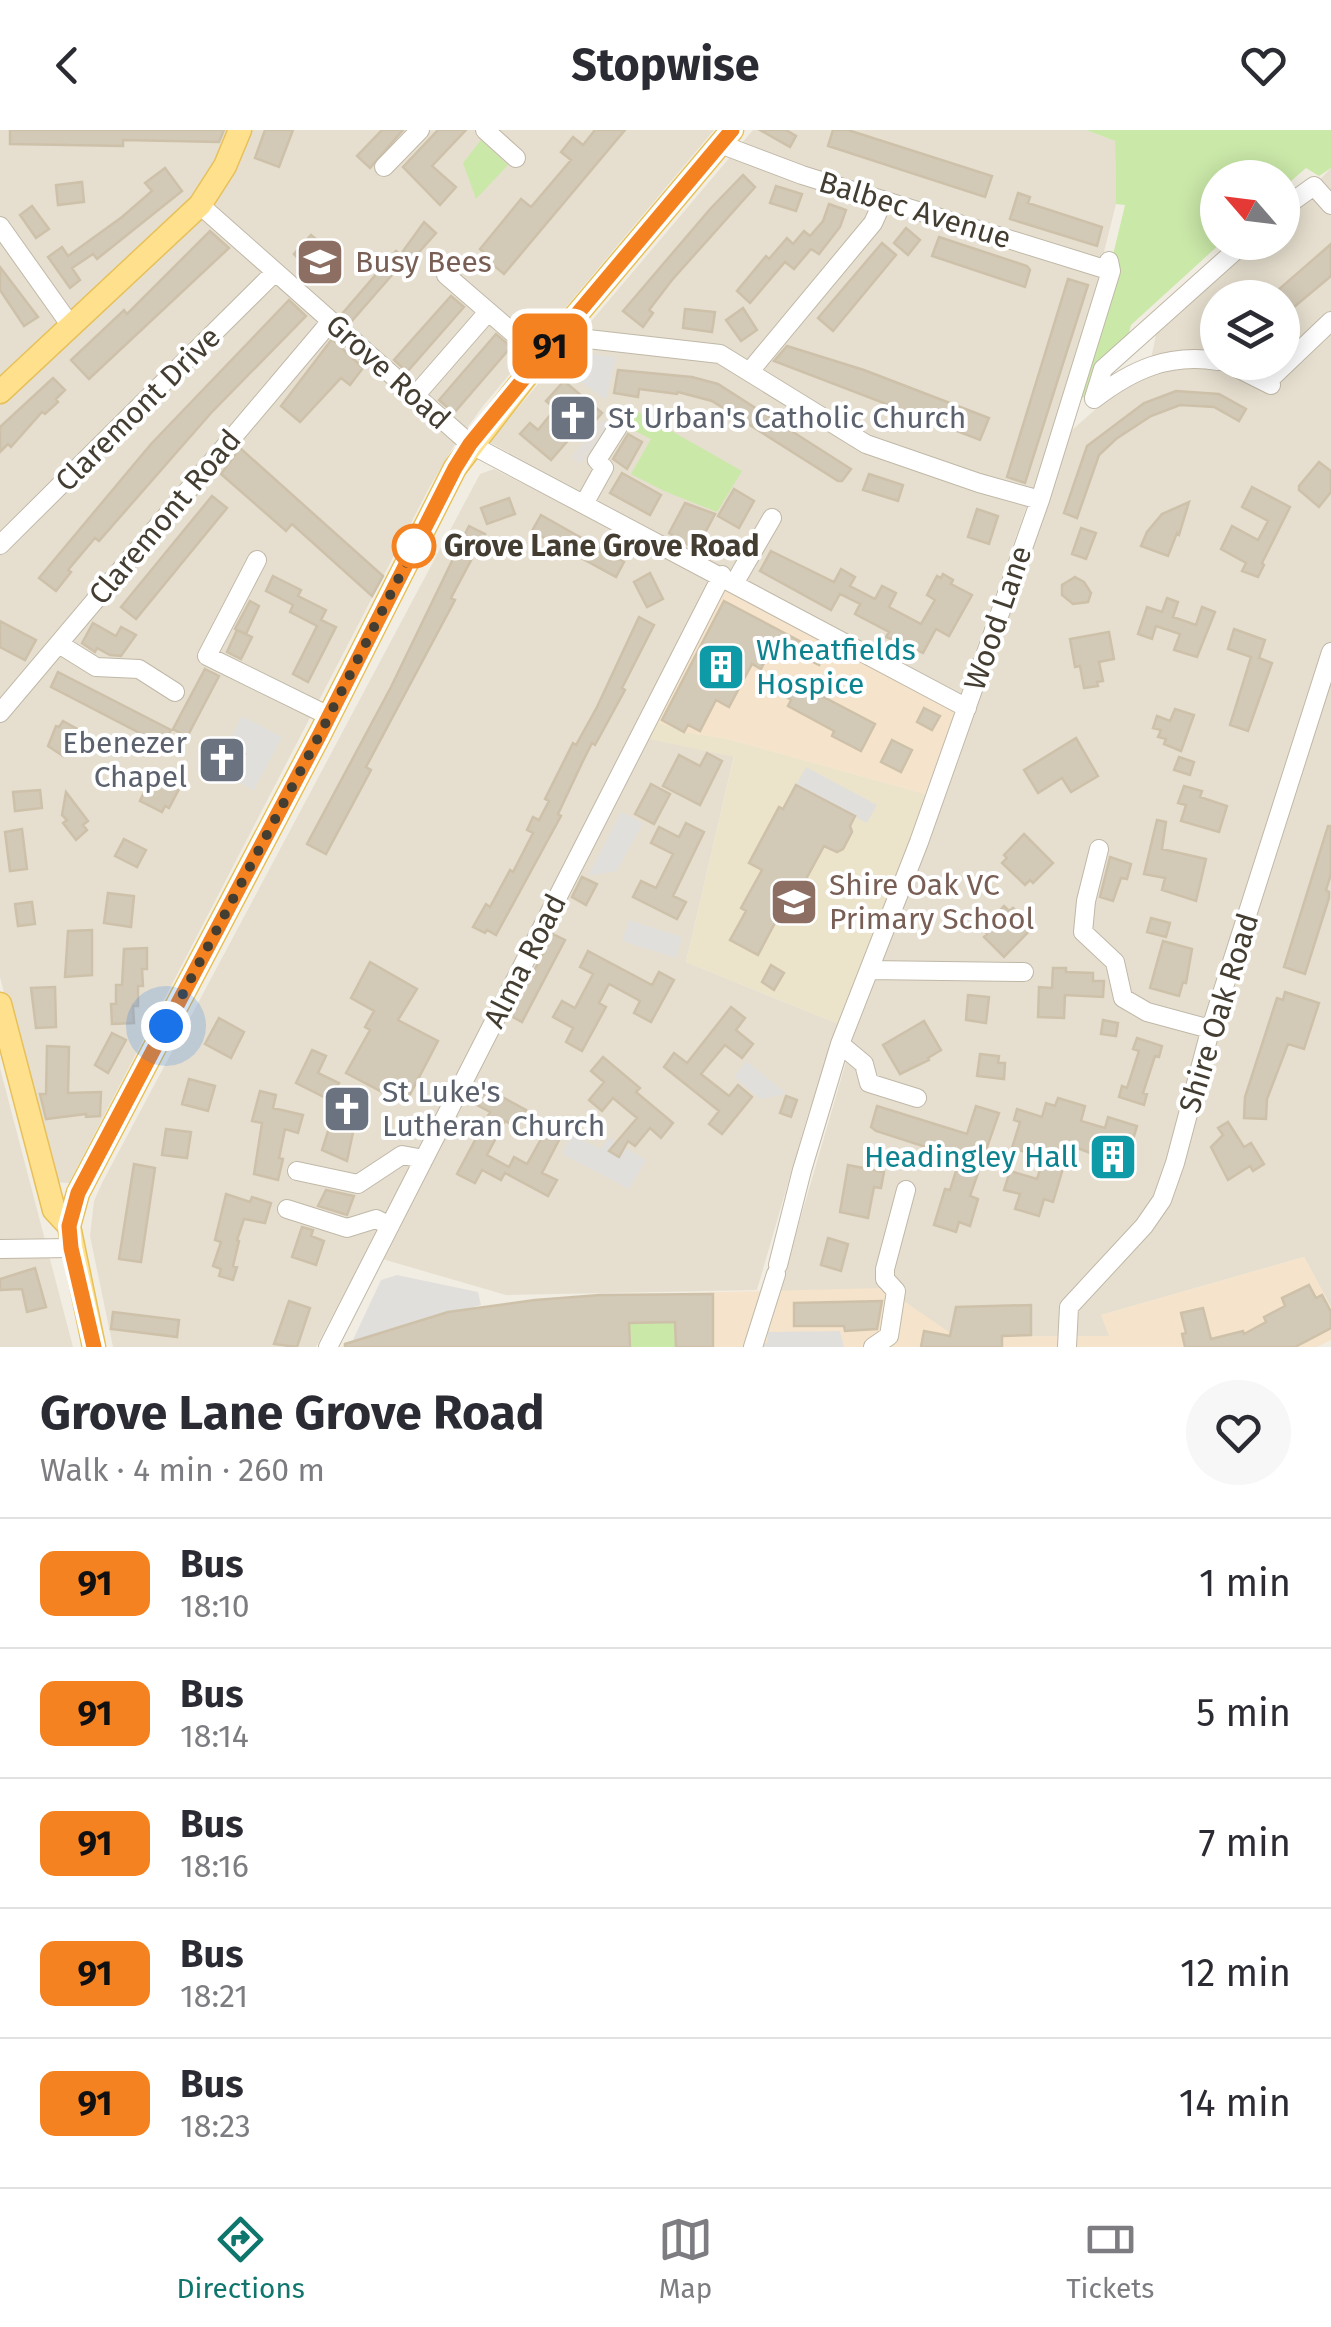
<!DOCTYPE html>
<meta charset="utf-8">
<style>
body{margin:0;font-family:"Fira Sans",sans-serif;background:#f7f7f7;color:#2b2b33;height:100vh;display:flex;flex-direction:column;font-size:38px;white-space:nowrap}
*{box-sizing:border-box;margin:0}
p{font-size:32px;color:#7c7c81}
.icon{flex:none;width:55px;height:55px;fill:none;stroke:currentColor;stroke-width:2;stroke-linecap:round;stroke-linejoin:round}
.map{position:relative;height:1217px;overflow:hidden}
.sheet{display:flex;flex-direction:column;background:#fff;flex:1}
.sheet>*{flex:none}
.badge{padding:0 20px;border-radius:15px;font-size:35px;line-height:65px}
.needle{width:65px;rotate:298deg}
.buttons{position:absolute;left:1200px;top:30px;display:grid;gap:20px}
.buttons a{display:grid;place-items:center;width:100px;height:100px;border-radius:50%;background:#fff;box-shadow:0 5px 25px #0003;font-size:50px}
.you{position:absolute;width:50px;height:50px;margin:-25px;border:8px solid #fff;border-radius:50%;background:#1a73e8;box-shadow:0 0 0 15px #1a73e833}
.map>.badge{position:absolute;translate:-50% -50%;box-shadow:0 0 0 5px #fff}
.round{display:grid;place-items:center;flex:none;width:105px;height:105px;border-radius:52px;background:#f7f7f7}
.summary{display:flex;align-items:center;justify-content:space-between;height:170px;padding:0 40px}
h1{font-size:48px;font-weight:700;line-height:75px}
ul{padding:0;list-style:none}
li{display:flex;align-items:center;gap:30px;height:130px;padding:0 40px;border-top:2px solid #e1e1e2}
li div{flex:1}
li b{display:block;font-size:38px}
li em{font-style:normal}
li .badge{min-width:110px;font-weight:700;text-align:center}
header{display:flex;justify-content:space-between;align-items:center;height:130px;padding:0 40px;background:#fff;font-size:45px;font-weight:700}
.dock{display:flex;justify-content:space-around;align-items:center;height:140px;border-top:2px solid #e1e1e2;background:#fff;font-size:28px;color:#7c7c81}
.dock a{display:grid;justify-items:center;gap:5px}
.dock .current{color:#0f766e}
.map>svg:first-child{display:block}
</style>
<header><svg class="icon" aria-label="back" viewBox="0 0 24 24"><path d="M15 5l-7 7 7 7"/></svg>Stopwise<svg class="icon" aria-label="heart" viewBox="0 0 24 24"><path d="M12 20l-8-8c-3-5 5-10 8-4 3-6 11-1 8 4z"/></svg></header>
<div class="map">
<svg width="1331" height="1217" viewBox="0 0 1331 1217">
<rect width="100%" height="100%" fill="#f2ede2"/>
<path fill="#e6dfcf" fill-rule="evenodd" d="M0,0H231L196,66L0,247Z
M252,0H714L483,276L454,316L429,358L69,1053L52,1052L0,847V274L200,87L242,26Z
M753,0H1086L1115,11L1116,74L1103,126L1114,129L960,565L489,312Z
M1331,38V1177L1304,1127L1101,1185L1110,1206L956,1207L779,1162L857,894L959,629L1071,301L1107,269L1148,243L1158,195L1253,113L1282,112L1283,87ZM1218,168H1282V232H1218Z
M494,339L725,454L645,608L734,626L686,832L841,895L808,984L757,1160L506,1165L365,1124L316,1217H113L90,1106L94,1071L102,1053L480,344Z
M0,938L73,1217H0Z"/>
<path fill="#f5e4cb" d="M725,454L957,579L925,664L727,609L684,602L655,591Z
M1304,1127L1331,1177V1210L1317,1217H339L448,1182L535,1170L600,1165L885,1158L956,1207L1109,1206L1101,1185Z"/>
<path fill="#e3ded7" d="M603,289L611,296L580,334L571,327Z"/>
<path fill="#ece3cb" d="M655,591L684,602L727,609L925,664L912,712L841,895L686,832L734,627L644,608Z"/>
<path fill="#cae8a8" d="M1086,0H1331V38L1319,46L1306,38L1283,58L1282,48H1218V112L1221,113L1131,195L1128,206L1088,264L1078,271L1125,75L1116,74L1115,11Z
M481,10L508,35L476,69L463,33Z
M638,282L742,341L717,382L664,361L631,344L651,309L627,297Z
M675,1192L676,1217H630L629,1193Z"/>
<path fill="#e1dfdb" d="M580,223L616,227L606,270L561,238L573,224Z
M242,586L282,607L254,660L227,646L233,635L238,636L244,624L227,615Z
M806,637L877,675L867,693L796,655Z
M621,682L643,693L617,741L588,746Z
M629,790L682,807L676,828L622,811Z
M746,931L787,964L760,969L734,947Z
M572,1005L601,1019L609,1008L646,1030L629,1059L562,1024Z
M397,1145L478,1162L481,1175L352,1212L381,1150Z
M840,1201L844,1217H760L761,1214L767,1213L768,1202Z"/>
<path fill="#d3c9b7" stroke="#cec1aa" stroke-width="2.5" d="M10,0H224L219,12L123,10V16L10,14Z
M265,0H293L279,37L255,28Z
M382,0H403L370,38L357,26Z
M438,0H466L432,36L456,57L440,75L403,37Z
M595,0H625L504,144L487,130L489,127L480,119L521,69L531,77L571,30L561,22L573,7L583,15Z
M760,0H786L796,6L790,17Z
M833,0H848L992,46L985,67L828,16Z
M165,38L182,61L97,129L93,124L72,138L80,150L70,158L48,127L62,117L68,126L122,87L152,61L145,53Z
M743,45L755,57L672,150L649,180L653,183L643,197L623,181L711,78Z
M82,52L84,72L58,75L56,55Z
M776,56L802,64L796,81L770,73Z
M1018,63L1030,67L1028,73L1102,97L1097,116L1010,89Z
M829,74L846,80L840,97L819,124L811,119L794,139L785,132L750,173L737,161L766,126L769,129L787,108L793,114L804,101L810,106L823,91Z
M32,76L49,99L36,108L20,85Z
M424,92L436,103L412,130L403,121Z
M906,98L920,110L908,125L894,113Z
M210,101L229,118L89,249L71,230L124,180L127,184Z
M311,105L337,126L335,129L342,135L325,152L317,145L315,147L294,124Z
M939,107L1027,136L1030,140L1025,157L932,126Z
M882,113L896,125L833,201L818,188Z
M1331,114V146L1282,187V168H1269Z
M396,121L406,129L351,192L342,184Z
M0,137L38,187L24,196L0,160Z
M1068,149L1088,155L1025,353L1007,347Z
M451,166L464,177L407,242L394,230Z
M289,170L306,186L211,283L99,411L95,408L68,440L71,442L56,461L39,448L151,314Z
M743,178L757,200L741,211L726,190Z
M685,179L715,182L712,202L683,198Z
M496,204L511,217L454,283L439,270Z
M332,209L363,238L350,255L341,248L300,292L281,276Z
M787,216L864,240L989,288L980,310L774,231Z
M618,240L692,247L718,254L851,339L842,351H838L712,271L678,262L677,264L639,259L638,267L614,263Z
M53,248L65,260L56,269L58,272L45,284L42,282L11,317L8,314L0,322V297Z
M564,251L602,283L584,304L578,299L551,330L520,304L530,293L538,300L555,279L546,271Z
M1176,261L1219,264L1246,279L1239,291L1214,277L1180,275L1151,286L1116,309L1099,325L1077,388L1064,383L1087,316L1144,273Z
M628,304L642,312L627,339L613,329Z
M240,318L383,446L372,466L292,394L286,401L221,344Z
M1319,332L1331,341V362L1319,377L1299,360V356Z
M622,343L661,365L650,385L610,363Z
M869,344L903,355L898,371L863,360Z
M1252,357L1290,377L1262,433L1264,435L1258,447L1242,441L1246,433L1221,419L1232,396L1258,410L1268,391L1242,377Z
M734,359L754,371L739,398L718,386Z
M212,366L227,378L136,489L121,477Z
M509,368L515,384L487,394L481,378Z
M1189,372L1179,405L1177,403L1168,426L1141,416L1147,402L1162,384Z
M685,373L715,384L696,420L669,403Z
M977,379L998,386L989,414L968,407Z
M541,385L624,432L616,447L532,401Z
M469,396L485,404L451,468L455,470L366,637L371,640L326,724L307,714L391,557Z
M1081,398L1096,403L1086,429L1072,424Z
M771,421L834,452L841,439L855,447L850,456L875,469L882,456L896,463L889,477L921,494L935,470L927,465L937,446L941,448L943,444L953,450L951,454L972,465L949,506L936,499L923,523L886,507L889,502L855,484L860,474L840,464L831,480L760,441Z
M650,443L663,469L647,477L634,452Z
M273,446L301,460L298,466L326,480L321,490L336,497L308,552L293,544L317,496L290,482L293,475L266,461Z
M1075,447L1084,452L1091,463L1088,472L1073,474L1062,465V455Z
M1167,468L1178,472L1173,487L1196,495L1202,477L1215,482L1197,527L1174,520L1180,504L1156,496L1152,509L1138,504L1147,477L1162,482Z
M250,471L259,476L246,504L235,499Z
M724,471L824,524L819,535L794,522L792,527L780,521L776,529L768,525L761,539L752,534L729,577L716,570L700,601L688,595L684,602L662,590Z
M639,487L654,495L622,558L625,560L595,615L592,613L582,633L558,684L561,686L496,805L487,800L485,803L473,797L486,774L490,777L510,740L513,742L533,703L527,700L533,687L539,690L549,671L545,669L573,613L576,615L597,577Z
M0,491L36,510L25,530L0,517Z
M93,493L116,506L121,497L136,505L121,526L110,525L97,518L95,522L82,513Z
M1234,499L1265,510L1259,528L1272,533L1248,601L1230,595L1251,527L1228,519Z
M237,500L252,507L241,529L227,522Z
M1109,502L1114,529L1099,532L1103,551L1097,552L1098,556L1084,558L1080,536L1075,537L1070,509Z
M205,539L219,546L187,607L173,599Z
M58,542L171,600L163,615L51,557Z
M799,554L875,594L861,621L832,606L834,601L788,576L791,570L787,567L793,556L797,558Z
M924,578L940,586L932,600L917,592Z
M1175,579L1194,585L1181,621L1164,614L1166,609L1158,607L1161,600L1153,598L1157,586L1170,591Z
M63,591L79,600L63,626L48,616L56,596L59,597Z
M1076,608L1098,646L1071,662L1062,648L1038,663L1024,640Z
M892,610L912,620L901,642L881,632Z
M225,613L245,624L238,637L233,635L227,646L202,632L207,622L218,628Z
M707,623L722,631L700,675L663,656L679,625L700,636Z
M1179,627L1194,632L1190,645L1174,640Z
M158,649L179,659L169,678L165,676L162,682L140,671L145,660L151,663Z
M651,654L670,664L654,694L635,684Z
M796,655L855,686L850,696L852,702L843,719L837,722L824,716L800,760L794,757L758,825L730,810L746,781L741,778L762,740L749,733L779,677L783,679Z
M1184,656L1202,661L1200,667L1227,676L1219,702L1181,691L1186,675L1178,673Z
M40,660L42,678L15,681L13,662Z
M66,662L88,691L83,695L87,700L76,710L63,693L67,690L62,685Z
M1157,690L1166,692L1162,719L1206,729L1196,771L1162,760L1165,748L1144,744Z
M686,693L704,702L673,766L686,772L677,789L633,767L641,751L656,758L673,724L651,713L659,697L679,707Z
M1328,696H1331V744L1326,760L1329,762V768L1305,844L1284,837Z
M22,699L27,739L10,741L5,702Z
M1024,704L1053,733L1033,753L1030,750L1025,755L1002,733L1007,728L1004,725Z
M124,709L146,720L137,737L115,726Z
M1110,727L1131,734L1127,749L1121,748L1113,771L1100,767Z
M582,747L597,754L586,775L572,767Z
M108,763L134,766L131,797L104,793Z
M32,772L35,794L18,796L15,774Z
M1004,776L1009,781L1013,778L1033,797L1004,827L984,807L987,804L982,799Z
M1151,788L1170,793L1166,807L1147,802Z
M92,800V845L65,847L68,801Z
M553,804L565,810L522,892L511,886Z
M1163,811L1192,819L1186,853L1183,852L1179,866L1150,858Z
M147,818V839H142L143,856H138V876H133L134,893L112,894L111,874H116V855H122L124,819Z
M588,821L652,855L659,842L674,850L651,892L634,883L640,871L609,854L599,873L606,877L582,921L566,912L573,898L553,887L562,871L575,878L593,844L580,837Z
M370,832L417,859L398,890L438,911L405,974L346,943L370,900L365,897L374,881L351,868Z
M771,835L784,843L774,860L762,852Z
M1053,838H1066V842L1093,843V851H1104L1103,867L1065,865L1064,888L1038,887L1039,857L1052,858Z
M55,857L56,897L36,898L31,858Z
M1285,862L1319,873L1304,919L1288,914L1267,969L1266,989L1244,988L1245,967L1277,868L1283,870Z
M968,865L989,867L986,893L966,890Z
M731,877L745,888L736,900L753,914L742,928L725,915L701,944L729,966L738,955L752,967L722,1004L709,994L719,981L664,937L674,923L687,933Z
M219,888L244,902L231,928L205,914Z
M1103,890L1118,893L1116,906L1101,904Z
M924,891L941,920L928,928L929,930L900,944L883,915Z
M112,903L126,910L108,943L95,935Z
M1137,908L1162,916L1159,927L1155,926L1143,963L1147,964L1144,975L1119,967L1122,956L1127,958L1139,921L1133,919Z
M47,916L69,917L68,963L101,962L100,986L86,987V984L46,989L40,964H46Z
M312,920L326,926L318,943L339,953L330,970L296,953Z
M980,924L999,926L998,933H1005L1004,949L977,946Z
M603,927L640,958L636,962L673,993L661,1008L650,998L635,1016L628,1011L619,1027L609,1021L637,988L613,968L602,981L589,970L604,952L591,941Z
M189,949L215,956L208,981L182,974Z
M486,958L526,980L517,997L505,991L487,1025L509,1037L514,1027L527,1034L545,1002L559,1010L542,1043L557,1050L548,1066L505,1043L501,1050L482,1040L475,1053L457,1044L490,982L477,975Z
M260,961L276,965L273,978L303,985L298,1003L285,999L279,1028L283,1029L278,1050L254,1044L262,993L252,991Z
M786,966L797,970L791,987L780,983Z
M1058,968L1085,976L1081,991L1105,998L1108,987L1137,996L1127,1030L1119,1028L1118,1034L1070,1015L1053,1072L1044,1069L1039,1086L1015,1079L1020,1064L1004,1060L1010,1041L1037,1049L1044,1028L1012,1018L1020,992L1014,990L1017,979L1042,987L1046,973L1055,976Z
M338,970L359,974L347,1031L322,1020Z
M877,976L967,1004L976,976L999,983L970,1066L978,1069L970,1096L959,1092L956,1102L934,1095L945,1059L950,1060L960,1028L876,1001L871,997Z
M1228,992L1244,1017L1251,1013L1264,1034L1253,1041L1250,1036L1228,1050L1211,1017L1223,1005L1218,998Z
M166,999L191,1002L187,1028L162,1025Z
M134,1034L155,1038L141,1132L119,1129Z
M848,1035L884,1042L881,1058L874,1057L868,1088L840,1082Z
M326,1060L354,1066L347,1085L318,1076Z
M226,1064L250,1072L252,1067L271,1073L265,1093L244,1089L237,1110L239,1111L233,1136L237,1137L233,1150L219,1146L221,1139L213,1136L221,1112L215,1110Z
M302,1097L313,1100L311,1106L324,1111L316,1135L292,1127Z
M828,1108L848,1114L841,1141L821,1135Z
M35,1138L46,1177L27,1182L22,1159L0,1160V1149Z
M1309,1155L1316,1168L1322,1165L1331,1182V1198L1295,1217H1185L1182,1204L1186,1203L1181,1183L1203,1178L1211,1209L1243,1201L1244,1204L1266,1192L1264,1187L1285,1176L1282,1168Z
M713,1164V1217H676L675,1192L629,1193L630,1217H345V1214L448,1182L535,1170L600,1165Z
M289,1171L310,1178L297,1217L274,1214Z
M882,1171L877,1199L845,1201L844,1196H794V1173Z
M1031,1175V1205L1002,1206V1217H921L924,1201L950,1206L956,1177Z
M113,1182L179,1190L177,1207L111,1199Z"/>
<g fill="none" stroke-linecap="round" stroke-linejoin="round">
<g stroke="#c0b8a7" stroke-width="20">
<path id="minor" d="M485,0L516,28
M720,14L802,45L1111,141
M384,37L420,0
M200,75L470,314L967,578
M1282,79L1314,56L1331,75
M0,96L71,196
M446,145L541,227
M562,202L579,208L720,224L866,314L979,353L1040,370
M1225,232L1271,255
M750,241L873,93L883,71
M1267,252L1331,191
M414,267L488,182
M1094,268L1103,239L1245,112
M1094,269C1132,240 1168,223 1218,231
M584,374L604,338L597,330L618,297
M0,415L275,142
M257,430L207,526L329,586
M735,452L772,388
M59,514L96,537L139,539L175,562
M0,583L331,191
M1099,719L1086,771L1083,802L1115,832L1123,868L1147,882L1210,899
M869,840L1024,842
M840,914L864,934L869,953L917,968
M297,1041L358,1054L402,1025L424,1029
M287,1079L347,1098L376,1089L390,1096
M0,1119L71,1118
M778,1135L802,1040L840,914L919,712L1040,370L1111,141L1109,131
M328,1217L722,445
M753,1217L776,1144
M873,1217L889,1206L896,1161L885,1149V1139L906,1060
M1067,1217L1069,1177L1144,1096L1162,1070L1175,1033L1210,901L1331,522"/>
</g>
<g stroke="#e7c05a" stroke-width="25">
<path id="major" d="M0,262L200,75L225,36L240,0
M0,874L54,1080L69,1096L94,1217
M69,1096L78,1063L320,604L455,338L541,227L732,0"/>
</g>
<use href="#minor" stroke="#fff" stroke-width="18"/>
<use href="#major" stroke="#ffe18d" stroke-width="22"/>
</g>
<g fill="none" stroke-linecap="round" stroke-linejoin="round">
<g stroke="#fff" stroke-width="22">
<path id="line" d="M94,1217L71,1118L69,1096L78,1063L320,604L455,338L470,314L562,202L732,0"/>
</g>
<use href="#line" stroke="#f58220" stroke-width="15"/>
<path stroke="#433d32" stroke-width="10" stroke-dasharray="0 18" d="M166,896L320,604L420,406L414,416"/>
</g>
<defs>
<g id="school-square" transform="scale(2.5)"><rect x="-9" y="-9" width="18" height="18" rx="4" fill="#8d6e63" stroke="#fff"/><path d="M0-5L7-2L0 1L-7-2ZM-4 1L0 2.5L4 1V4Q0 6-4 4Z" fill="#fff"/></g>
<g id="church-square" transform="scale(2.5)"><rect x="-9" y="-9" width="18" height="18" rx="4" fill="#6b7280" stroke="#fff"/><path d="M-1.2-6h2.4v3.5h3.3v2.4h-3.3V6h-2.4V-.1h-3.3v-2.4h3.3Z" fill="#fff"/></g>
<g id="building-square" transform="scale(2.5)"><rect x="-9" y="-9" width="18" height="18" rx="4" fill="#0f9aa8" stroke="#fff"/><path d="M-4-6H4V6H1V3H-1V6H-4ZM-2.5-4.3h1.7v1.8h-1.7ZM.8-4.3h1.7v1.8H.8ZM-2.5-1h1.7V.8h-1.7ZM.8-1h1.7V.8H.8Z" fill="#fff"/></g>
</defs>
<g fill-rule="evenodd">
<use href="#school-square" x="320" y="132"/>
<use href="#church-square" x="573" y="288"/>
<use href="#building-square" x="721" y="537"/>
<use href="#church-square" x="222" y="630"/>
<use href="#school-square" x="794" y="772"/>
<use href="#church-square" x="347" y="979"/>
<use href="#building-square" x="1113" y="1027"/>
</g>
<circle fill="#fff" stroke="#f58220" stroke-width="5" cx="414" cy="416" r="20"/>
<g text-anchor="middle" stroke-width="8" stroke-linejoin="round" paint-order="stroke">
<g font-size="30" fill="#433d32" stroke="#fff">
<text transform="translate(915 80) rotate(17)" y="10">Balbec Avenue</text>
<text transform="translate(388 242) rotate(42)" y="10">Grove Road</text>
<text transform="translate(138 279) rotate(-45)" y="10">Claremont Drive</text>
<text transform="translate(165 387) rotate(-50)" y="10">Claremont Road</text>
<text transform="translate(998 488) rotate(-71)" y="10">Wood Lane</text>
<text transform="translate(525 831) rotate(-63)" y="10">Alma Road</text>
<text transform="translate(1219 883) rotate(-73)" y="10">Shire Oak Road</text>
</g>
<g font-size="30" fill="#785e54" stroke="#fff" text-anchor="start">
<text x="355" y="142">Busy Bees</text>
<text x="829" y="765">Shire Oak VC<tspan x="829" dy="34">Primary School</tspan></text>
</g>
<g font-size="30" fill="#5b616d" stroke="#fff" text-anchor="start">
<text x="608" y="298">St Urban's Catholic Church</text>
<text x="187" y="623" text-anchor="end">Ebenezer<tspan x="187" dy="34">Chapel</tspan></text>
<text x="382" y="972">St Luke's<tspan x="382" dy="34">Lutheran Church</tspan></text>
</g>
<g font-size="30" font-weight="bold" fill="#433d32" stroke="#fff" text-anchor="start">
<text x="444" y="426">Grove Lane Grove Road</text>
</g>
<g font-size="30" fill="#0d838f" stroke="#fff" text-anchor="start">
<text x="756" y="530">Wheatfields<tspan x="756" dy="34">Hospice</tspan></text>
<text x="1078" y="1037" text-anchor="end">Headingley Hall</text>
</g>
</g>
</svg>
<div class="buttons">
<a><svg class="needle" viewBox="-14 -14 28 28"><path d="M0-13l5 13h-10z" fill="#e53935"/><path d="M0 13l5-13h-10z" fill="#7c7c81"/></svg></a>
<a><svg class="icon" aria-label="layers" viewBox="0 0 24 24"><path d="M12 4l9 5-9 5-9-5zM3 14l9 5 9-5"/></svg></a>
</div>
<div class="you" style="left:166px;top:896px"></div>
<b class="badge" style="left:550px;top:216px;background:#f58220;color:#111">91</b>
</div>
<section class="sheet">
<div class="summary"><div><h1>Grove Lane Grove Road</h1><p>Walk · 4 min · 260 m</p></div><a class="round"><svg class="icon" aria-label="heart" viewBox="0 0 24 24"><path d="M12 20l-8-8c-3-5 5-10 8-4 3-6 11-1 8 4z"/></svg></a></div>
<ul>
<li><span class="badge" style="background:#f58220;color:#111">91</span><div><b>Bus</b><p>18:10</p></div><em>1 min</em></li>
<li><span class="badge" style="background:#f58220;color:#111">91</span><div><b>Bus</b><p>18:14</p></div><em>5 min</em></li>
<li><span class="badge" style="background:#f58220;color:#111">91</span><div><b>Bus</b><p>18:16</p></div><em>7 min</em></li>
<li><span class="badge" style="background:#f58220;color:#111">91</span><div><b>Bus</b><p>18:21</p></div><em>12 min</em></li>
<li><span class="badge" style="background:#f58220;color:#111">91</span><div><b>Bus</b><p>18:23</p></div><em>14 min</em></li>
</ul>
</section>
<nav class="dock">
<a class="current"><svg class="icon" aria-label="directions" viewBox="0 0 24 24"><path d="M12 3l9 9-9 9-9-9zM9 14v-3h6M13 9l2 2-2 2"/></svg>Directions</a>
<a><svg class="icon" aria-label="map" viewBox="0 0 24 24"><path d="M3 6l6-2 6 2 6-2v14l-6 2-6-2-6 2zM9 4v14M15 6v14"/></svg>Map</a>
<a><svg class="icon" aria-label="tickets" viewBox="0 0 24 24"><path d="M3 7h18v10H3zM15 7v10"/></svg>Tickets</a>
</nav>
